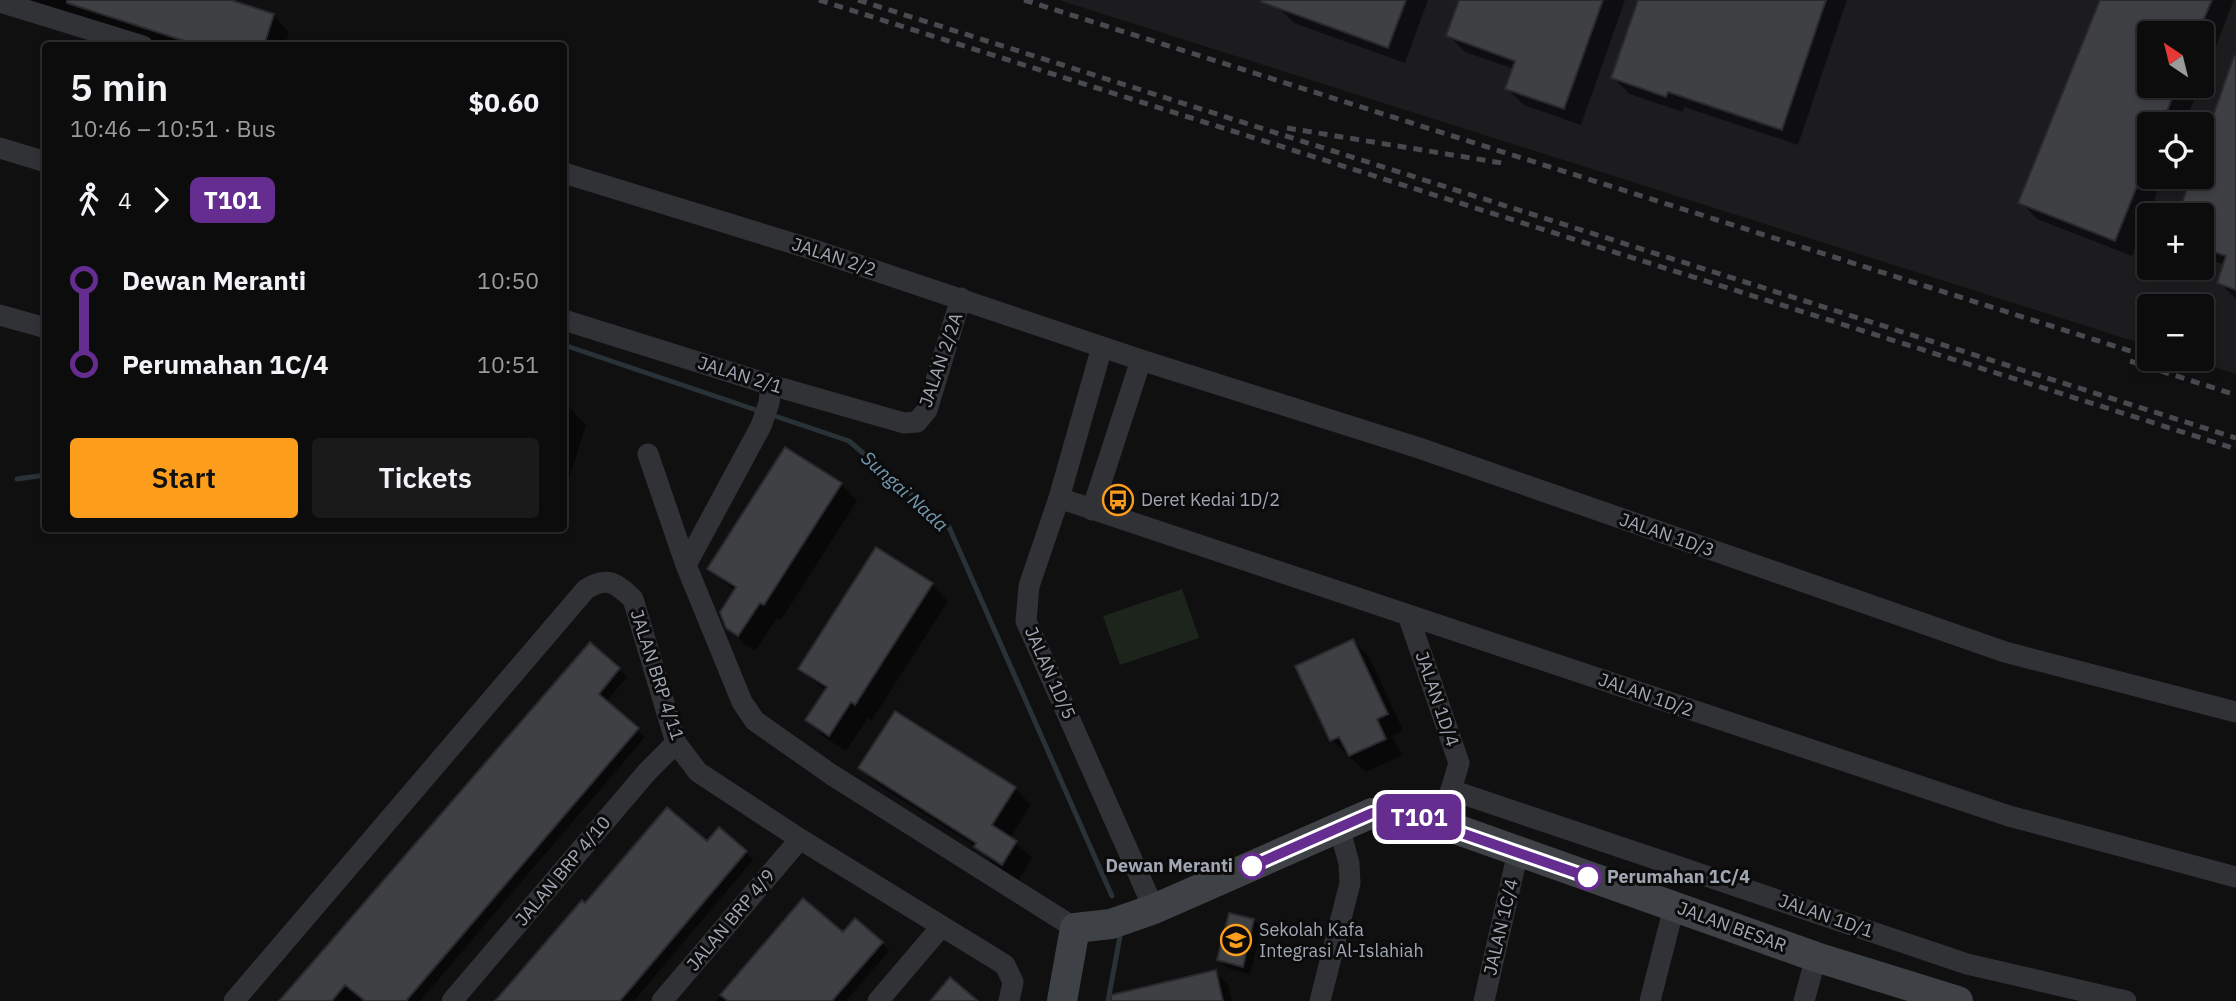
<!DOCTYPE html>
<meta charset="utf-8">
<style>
body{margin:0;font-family:"IBM Plex Sans",sans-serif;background:#1a1a1b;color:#f1f3f6;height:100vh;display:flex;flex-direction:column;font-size:26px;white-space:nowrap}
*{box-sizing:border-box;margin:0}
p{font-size:23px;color:#9a9b9d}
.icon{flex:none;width:38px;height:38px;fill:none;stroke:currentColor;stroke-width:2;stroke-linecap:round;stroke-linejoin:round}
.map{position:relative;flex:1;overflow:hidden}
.side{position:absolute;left:42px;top:42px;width:525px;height:490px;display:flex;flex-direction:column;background:#0c0c0d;border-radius:7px;box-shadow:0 4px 10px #0003,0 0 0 2px #2c2c2e}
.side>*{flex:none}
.badge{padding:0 14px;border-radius:10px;font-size:24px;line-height:46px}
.needle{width:46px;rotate:325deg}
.controls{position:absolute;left:2137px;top:21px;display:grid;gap:14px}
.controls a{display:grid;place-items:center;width:77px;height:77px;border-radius:7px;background:#0c0c0d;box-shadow:0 4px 10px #0003,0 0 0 2px #2c2c2e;font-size:35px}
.map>.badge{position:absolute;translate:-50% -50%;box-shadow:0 0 0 4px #fff}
.legs{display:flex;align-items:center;gap:10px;height:77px;padding:0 28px;font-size:23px}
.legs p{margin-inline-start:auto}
.summary{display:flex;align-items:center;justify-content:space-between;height:119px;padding:0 28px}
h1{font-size:38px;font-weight:600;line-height:52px}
.action{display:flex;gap:14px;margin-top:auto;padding:14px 28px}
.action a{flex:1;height:80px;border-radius:7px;background:#fd9d1c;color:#111;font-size:28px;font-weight:600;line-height:80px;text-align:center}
.action a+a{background:#1a1a1b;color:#f1f3f6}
ul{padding:0 28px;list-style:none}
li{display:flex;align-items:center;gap:24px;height:84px;font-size:26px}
li i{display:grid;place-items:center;width:10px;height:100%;margin:0 9px;background:currentColor}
li i::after{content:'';width:18px;height:18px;margin:-9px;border:5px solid;border-radius:50%;background:#0c0c0d}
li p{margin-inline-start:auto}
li:first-child i{background:linear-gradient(#0000 50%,currentColor 0)}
li:last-child i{background:linear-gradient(currentColor 50%,#0000 0)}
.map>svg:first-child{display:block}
</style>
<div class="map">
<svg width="2236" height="1001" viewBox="0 0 2236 1001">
<rect width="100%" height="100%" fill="#101011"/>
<path fill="#1c1c1e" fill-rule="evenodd" d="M1059,0H2236V374L2189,359H2202V306H2149V346ZM2149,33H2202V86H2149ZM2149,124H2202V177H2149ZM2149,215H2202V268H2149Z"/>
<path fill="#1c241c" d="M1182,589L1199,638L1120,665L1103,616Z"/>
<path fill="#0007" d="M25,0H225L273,15L289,32L285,46H168Z
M1280,0H1428L1405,63L1294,23L1278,7Z
M1461,0H1625L1581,125L1524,105L1507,89L1514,69L1465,52L1448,35Z
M1640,0H1847L1798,145L1684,107L1683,112L1629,94L1613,77Z
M2102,0H2234L2202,82V33H2149V86H2200L2184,124H2149V177H2163L2132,256L2037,219L2021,202Z
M2236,56V299L2219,282L2225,265L2202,257V215H2180L2193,177H2202V153Z
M564,407L570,408L586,425L567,486L564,485Z
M841,484L857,501L781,620L777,618L755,651L744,644L727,627L735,591L709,569Z
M932,584L948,601L872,720L868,718L846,751L824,737L808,720L826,691L800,669Z
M1353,641L1369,657L1403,730L1392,736L1402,755L1366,772L1332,740Z
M590,644L627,677L606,702L645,737L420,1001H282Z
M861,768L1015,788L1031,805L1010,838L1032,858L1019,880L993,863L978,848L877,784Z
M707,844L746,852L753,860L634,1001H498Z
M803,900L843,934L882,943L889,951L846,1001H716Z
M1254,920L1262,928L1250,974L1227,968L1219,960Z
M1215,972L1228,984L1232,1001H1135Z"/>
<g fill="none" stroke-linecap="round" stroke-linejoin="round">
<path stroke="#283237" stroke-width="5" d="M564,345L759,411
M769,414L849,441L949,527L1112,896
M17,479L46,475
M1108,1001L1121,931"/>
</g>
<path fill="#3e4044" stroke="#292a2d" stroke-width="2" d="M67,0H231L274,14L264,46H200L67,3Z
M1261,0H1406L1388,48L1261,2Z
M1459,0H1603L1564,109L1505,89L1515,61L1446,36Z
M1638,0H1826L1782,130L1668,92L1666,97L1611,78Z
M2100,0H2212L2198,33H2149V86H2177L2162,124H2149V156L2115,241L2018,203Z
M2234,56L2236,57V290L2217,283L2226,256L2202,248V215H2178L2191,177H2202V148Z
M785,447L842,483L764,605L760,603L738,636L726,628L720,612L736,587L707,569Z
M876,547L933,583L855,705L851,702L829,736L805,720L827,687L798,669Z
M1353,639L1388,714L1377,719L1386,739L1349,756L1339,737L1330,741L1295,666Z
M590,642L620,668L599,694L639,728L406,1001H365L345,985L332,1001H279Z
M895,711L1016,787L992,825L1017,841L1002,865L974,847L976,843L858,768Z
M667,807L707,841L719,827L747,851L620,1001H495L582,900L585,903Z
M803,898L843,932L855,918L883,942L832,1001H728L720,995Z
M1229,913L1254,919L1243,967L1217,960Z
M1216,970L1223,1001H1111V995Z
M950,977L978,1001H930Z"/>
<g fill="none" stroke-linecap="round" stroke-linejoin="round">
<path stroke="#303236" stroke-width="21" d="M0,2L143,46
M0,148L46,162
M564,173L811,249L1141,360L1419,448L2005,652L2236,712
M0,315L46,328
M564,320L771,385L904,423L917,422L927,410L961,298
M1102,347L1059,498L1029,586L1026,621L1154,909
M648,454L686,565L742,702L755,721L832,775L1075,928
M1059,498L2009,816L2236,877
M1092,510L1141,360
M686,565L761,426L769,403L771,385
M1408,615L1459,763L1451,790L1436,822
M1451,790L1967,964L2126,1001
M234,1001L586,589C608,576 616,583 633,599L676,743L698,772L800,839L1005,965L1013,982L1009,1001
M452,1001L647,772L676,743
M662,1001L800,839
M878,1001L941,927
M1320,1001L1350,883L1349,863L1339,827
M1484,1001L1518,852
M1650,1001L1674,907
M1804,1001L1816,957"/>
<path stroke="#3e4146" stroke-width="30" d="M1062,1001L1075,928L1111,924L1154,909L1372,813L1407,814L1436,822L1816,957L1958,1001"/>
<path stroke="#474a4f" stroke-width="5" stroke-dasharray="9 7" stroke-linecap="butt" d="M819,0L2236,449
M858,0L2236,438
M1024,0L2149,357
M1287,128L1508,164
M2130,361L2236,395"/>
</g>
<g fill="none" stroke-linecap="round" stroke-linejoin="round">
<g stroke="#fff" stroke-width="16">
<path id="line-1" d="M1252,866L1372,813L1407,814L1588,877"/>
</g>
<use href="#line-1" stroke="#662d91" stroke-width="10"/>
</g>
<defs>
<g id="bus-ring" transform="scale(1.575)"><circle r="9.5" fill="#0b0b0c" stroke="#fd9d1c" stroke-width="1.5"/><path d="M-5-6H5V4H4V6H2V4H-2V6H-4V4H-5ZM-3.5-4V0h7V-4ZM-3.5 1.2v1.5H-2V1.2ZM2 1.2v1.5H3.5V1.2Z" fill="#fd9d1c"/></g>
<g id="school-ring" transform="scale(1.575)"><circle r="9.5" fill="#0b0b0c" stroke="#fd9d1c" stroke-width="1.5"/><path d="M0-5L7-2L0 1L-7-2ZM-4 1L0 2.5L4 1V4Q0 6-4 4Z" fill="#fd9d1c"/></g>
</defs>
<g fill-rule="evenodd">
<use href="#bus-ring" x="1118" y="500"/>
<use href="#school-ring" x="1236" y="940"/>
</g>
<g fill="#fff" stroke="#662d91" stroke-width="3.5">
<circle cx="1252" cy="866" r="12"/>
<circle cx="1588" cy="877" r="12"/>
</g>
<g text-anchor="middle" stroke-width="6" stroke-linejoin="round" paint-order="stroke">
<g font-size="18" fill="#a0a7b3" stroke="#0b0b0c">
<text transform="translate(834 257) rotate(18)" y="6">JALAN 2/2</text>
<text transform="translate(941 360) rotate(-71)" y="6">JALAN 2/2A</text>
<text transform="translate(740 375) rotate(17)" y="6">JALAN 2/1</text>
<text transform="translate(1667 535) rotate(19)" y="6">JALAN 1D/3</text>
<text transform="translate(1050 673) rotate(66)" y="6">JALAN 1D/5</text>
<text transform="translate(657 675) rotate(72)" y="6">JALAN BRP 4/11</text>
<text transform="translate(1646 695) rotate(19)" y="6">JALAN 1D/2</text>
<text transform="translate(1437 699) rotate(71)" y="6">JALAN 1D/4</text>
<text transform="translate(563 871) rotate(-50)" y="6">JALAN BRP 4/10</text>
<text transform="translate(1826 916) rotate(19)" y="6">JALAN 1D/1</text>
<text transform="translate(731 920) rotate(-50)" y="6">JALAN BRP 4/9</text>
<text transform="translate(1501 927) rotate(-77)" y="6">JALAN 1C/4</text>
<text transform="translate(1732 927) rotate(20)" y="6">JALAN BESAR</text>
</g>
<g font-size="18" fill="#a0a7b3" stroke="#0b0b0c" text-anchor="start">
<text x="1141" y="506">Deret Kedai 1D/2</text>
<text x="1259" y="936">Sekolah Kafa<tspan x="1259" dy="21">Integrasi Al-Islahiah</tspan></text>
</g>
<g font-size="18" font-weight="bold" fill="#a0a7b3" stroke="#0b0b0c" text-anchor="end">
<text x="1233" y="872">Dewan Meranti</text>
<text x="1607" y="883" text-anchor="start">Perumahan 1C/4</text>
</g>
<g font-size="19" font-style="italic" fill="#739ab1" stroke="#0b0b0c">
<text transform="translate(905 491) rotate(42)" y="7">Sungai Nada</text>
</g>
</g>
</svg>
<div class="controls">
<a><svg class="needle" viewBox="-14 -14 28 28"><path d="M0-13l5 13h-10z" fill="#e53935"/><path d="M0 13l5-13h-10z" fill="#9a9b9d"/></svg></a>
<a><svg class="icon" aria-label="locate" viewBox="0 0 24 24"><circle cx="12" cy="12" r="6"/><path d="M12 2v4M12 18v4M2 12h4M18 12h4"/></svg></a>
<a>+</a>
<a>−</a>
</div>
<b class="badge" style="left:1419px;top:817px;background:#662d91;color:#fff">T101</b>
<section class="side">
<div class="summary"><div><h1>5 min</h1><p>10:46 – 10:51 · Bus</p></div><b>$0.60</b></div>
<div class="legs"><svg class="icon" aria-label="walk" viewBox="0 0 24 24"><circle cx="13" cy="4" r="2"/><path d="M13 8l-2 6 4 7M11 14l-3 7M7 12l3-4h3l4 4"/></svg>4<svg class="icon" aria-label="forward" viewBox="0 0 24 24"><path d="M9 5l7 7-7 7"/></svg><b class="badge" style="background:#662d91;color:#fff">T101</b></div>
<ul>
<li><i style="color:#662d91"></i><b>Dewan Meranti</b><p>10:50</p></li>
<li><i style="color:#662d91"></i><b>Perumahan 1C/4</b><p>10:51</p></li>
</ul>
<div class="action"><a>Start</a><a>Tickets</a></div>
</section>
</div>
